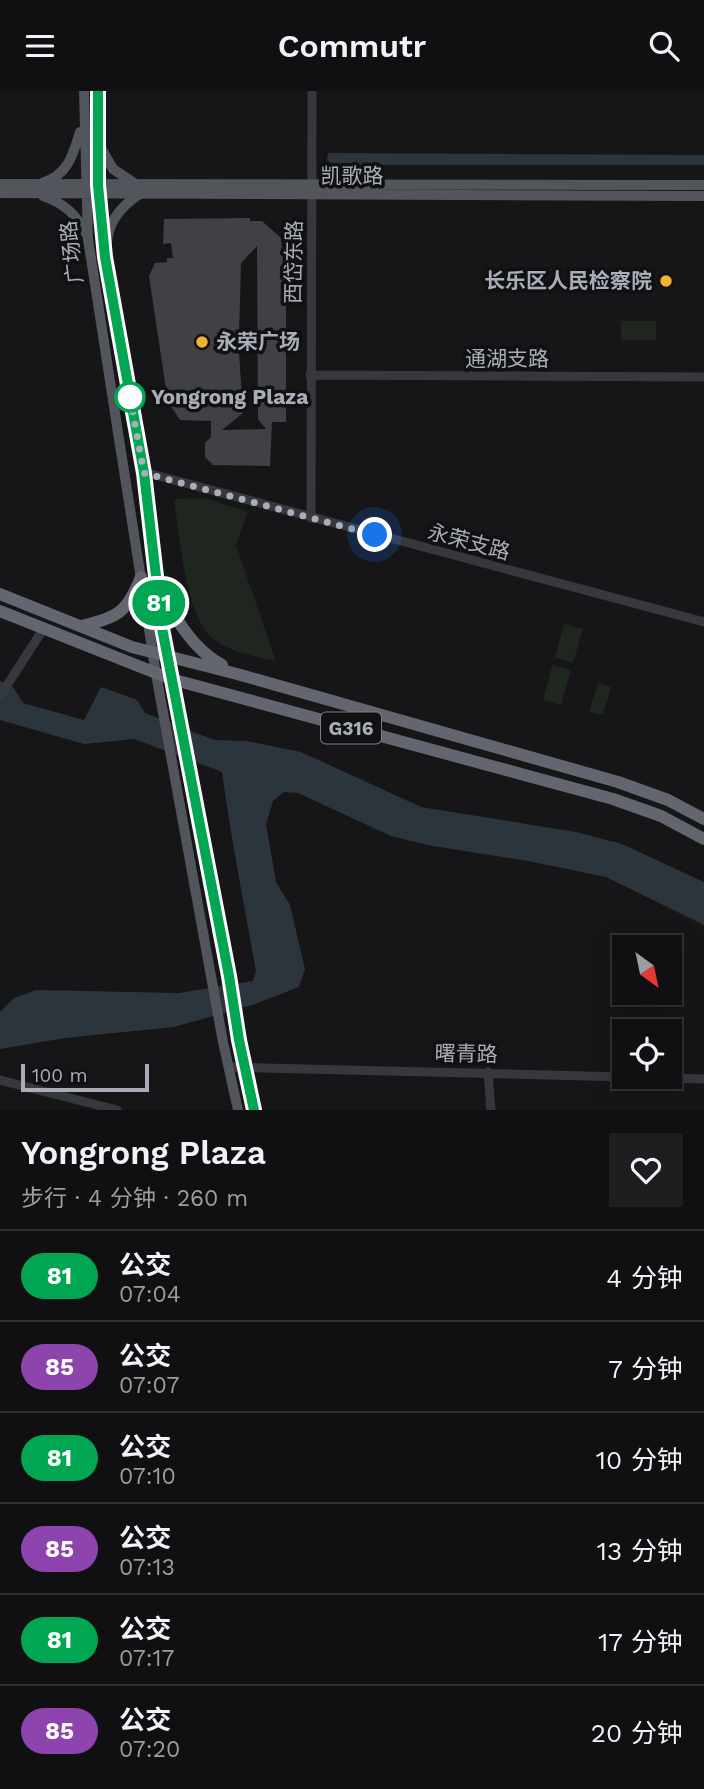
<!DOCTYPE html>
<html lang="zh">
<meta charset="utf-8">
<style>
body{margin:0;font-family:"Work Sans","Noto Sans SC",sans-serif;background:#1e1e20;color:#f1f3f6;height:100vh;display:flex;flex-direction:column;font-size:26px;white-space:nowrap}
*{box-sizing:border-box;margin:0}
p{font-size:23px;color:#9c9d9f}
.icon{flex:none;width:38px;height:38px;fill:none;stroke:currentColor;stroke-width:2;stroke-linecap:round;stroke-linejoin:round}
.map{position:relative;height:1019px;overflow:hidden}
.side{display:flex;flex-direction:column;background:#101012;flex:1}
.side>*{flex:none}
.badge{padding:0 14px;border-radius:23px;font-size:24px;line-height:46px}
.needle{width:46px;rotate:147deg}
.tools{position:absolute;left:612px;top:844px;display:grid;gap:14px}
.tools a{display:grid;place-items:center;width:70px;height:70px;border-radius:0px;background:#101012;box-shadow:0 7px 28px #0002,0 0 0 2px #303032;font-size:35px}
.scale{position:absolute;left:21px;bottom:18px;width:128px;box-sizing:border-box;padding-left:7px;border:4px solid #a8adb8;border-top:0;font-size:19px;line-height:24px;white-space:nowrap;color:#a8adb8;-webkit-text-stroke:5px #111113;paint-order:stroke}
.you{position:absolute;width:35px;height:35px;margin:-18px;border:5px solid #fff;border-radius:50%;background:#1a73e8;box-shadow:0 0 0 10px #1a73e833}
.map>.badge{position:absolute;translate:-50% -50%;box-shadow:0 0 0 4px #fff}
.round{display:grid;place-items:center;flex:none;width:74px;height:74px;border-radius:0px;background:#1e1e20}
.overview{display:flex;align-items:center;justify-content:space-between;height:119px;padding:0 21px}
h1{font-size:33px;font-weight:600;line-height:52px}
ul{padding:0;list-style:none}
li{display:flex;align-items:center;gap:21px;height:91px;padding:0 21px;border-top:2px solid #303032}
li div{flex:1}
li b{display:block;font-size:26px}
li em{font-style:normal}
li .badge{min-width:77px;font-weight:700;text-align:center}
header{display:flex;justify-content:space-between;align-items:center;height:91px;padding:0 21px;background:#101012;font-size:32px;font-weight:600}
.map>svg:first-child{display:block}
</style>
<header><svg class="icon" aria-label="menu" viewBox="0 0 24 24"><path d="M4 6h16M4 12h16M4 18h16"/></svg>Commutr<svg class="icon" aria-label="search" viewBox="0 0 24 24"><circle cx="10" cy="10" r="6"/><path d="M15 15l6 6"/></svg></header>
<div class="map">
<svg width="704" height="1019" viewBox="0 0 704 1019">
<rect width="100%" height="100%" fill="#161618"/>
<path fill="#1e261f" d="M621,230H656V249H621Z
M205,407L248,421L236,454L276,570C253,565 228,561 210,545C186,523 179,441 174,408Z
M564,533L583,538L573,572L555,567Z
M552,574L571,579L561,614L543,609Z
M598,592L611,596L603,624L589,621Z"/>
<path fill="#2c353c" d="M328,62L704,64V74H332L327,68Z
M0,590L13,596L23,612L84,629L101,596L137,609L145,622L214,649L246,650L301,661L421,716L576,741L622,753L704,791V834L606,786L528,770L427,754L391,745L298,702L284,701L273,710L266,733L276,791L290,814L305,878L299,896L252,914L174,936L65,947L0,958V921L14,907L36,899L179,902L253,890L256,880C244,813 231,748 222,681L134,648L84,653L0,629Z"/>
<path fill="#404145" fill-rule="evenodd" d="M250,127V130H262L281,147L282,163H286V331H272L270,375L213,374L205,366V352L211,346V330L180,329L168,311L149,185L155,172L167,171V167H173L171,152L163,153L164,128ZM257,155L258,328L266,338L222,339L243,322L239,261L250,250L239,244L241,172Z"/>
<g fill="none" stroke-linecap="round" stroke-linejoin="round">
<path stroke="#37383d" stroke-width="9" d="M310,284L704,286
M144,381L704,531
M311,427L312,0
M0,605L44,537
M228,976L704,988
M488,981L491,1019
M0,989L117,1019"/>
<path stroke="#53555c" stroke-width="10" d="M84,0L88,148L119,348L156,583L223,951L238,1019
M98,0V94L105,166L144,381L162,537L229,885L239,949L255,1019
M101,57L113,78L134,92
M42,92C68,84 73,64 80,41
M0,93L704,94
M0,102L704,105
M43,105C64,112 77,124 87,144
M107,150C110,127 123,114 141,102"/>
<path stroke="#63666e" stroke-width="12" d="M156,490C173,522 189,556 222,574
M0,503L132,556L237,583L618,691L668,709L704,728
M0,520L171,588L613,708L661,725L704,748
M81,535C118,526 127,522 141,486"/>
</g>
<g fill="none" stroke-linecap="round" stroke-linejoin="round">
<g stroke="#fff" stroke-width="16">
<path id="line" d="M98,0V94L105,166L144,382L162,537L229,885L239,949L254,1019"/>
</g>
<use href="#line" stroke="#00a651" stroke-width="10"/>
<path stroke="#a8adb8" stroke-width="7" stroke-dasharray="0 12.6" d="M130,306L129,301L144,382L375,444"/>
</g>
<g fill="#f2b134" stroke="#111113" stroke-width="2.5">
<circle cx="666" cy="190" r="7"/>
<circle cx="202" cy="251" r="7"/>
</g>
<circle fill="#fff" stroke="#00a651" stroke-width="3.5" cx="130" cy="306" r="14"/>
<g text-anchor="middle" stroke-width="7" stroke-linejoin="round" paint-order="stroke">
<rect fill="#111113" stroke="#7b7e86" stroke-width="2" x="321" y="621.5" width="60" height="31" rx="5"/>
<g font-size="19" font-weight="bold" fill="#a8adb8">
<text x="351" y="644">G316</text>
</g>
<g font-size="21" fill="#a8adb8" stroke="#111113">
<text x="352" y="92">凯歌路</text>
<text transform="translate(72 161) rotate(-97)" y="7">广场路</text>
<text transform="translate(294 171) rotate(-89)" y="7">西岱东路</text>
<text x="507" y="275">通湖支路</text>
<text transform="translate(469 451) rotate(15)" y="7">永荣支路</text>
<text transform="translate(466 963) rotate(1)" y="7">曙青路</text>
</g>
<g font-size="21" font-weight="bold" fill="#a8adb8" stroke="#111113" text-anchor="end">
<text x="652" y="197">长乐区人民检察院</text>
<text x="216" y="258" text-anchor="start">永荣广场</text>
</g>
<g font-size="21" font-weight="bold" fill="#a8adb8" stroke="#111113" text-anchor="start">
<text x="151" y="313">Yongrong Plaza</text>
</g>
</g>
</svg>
<div class="tools">
<a><svg class="needle" viewBox="-14 -14 28 28"><path d="M0-13l5 13h-10z" fill="#e53935"/><path d="M0 13l5-13h-10z" fill="#9c9d9f"/></svg></a>
<a><svg class="icon" aria-label="locate" viewBox="0 0 24 24"><circle cx="12" cy="12" r="6"/><path d="M12 2v4M12 18v4M2 12h4M18 12h4"/></svg></a>
</div>
<div class="scale">100 m</div>
<div class="you" style="left:375px;top:444px"></div>
<b class="badge" style="left:159px;top:512px;background:#00a651;color:#fff">81</b>
</div>
<section class="side">
<div class="overview"><div><h1>Yongrong Plaza</h1><p>步行 · 4 分钟 · 260 m</p></div><a class="round"><svg class="icon" aria-label="heart" viewBox="0 0 24 24"><path d="M12 20l-8-8c-3-5 5-10 8-4 3-6 11-1 8 4z"/></svg></a></div>
<ul>
<li><span class="badge" style="background:#00a651;color:#fff">81</span><div><b>公交</b><p>07:04</p></div><em>4 分钟</em></li>
<li><span class="badge" style="background:#8e44ad;color:#fff">85</span><div><b>公交</b><p>07:07</p></div><em>7 分钟</em></li>
<li><span class="badge" style="background:#00a651;color:#fff">81</span><div><b>公交</b><p>07:10</p></div><em>10 分钟</em></li>
<li><span class="badge" style="background:#8e44ad;color:#fff">85</span><div><b>公交</b><p>07:13</p></div><em>13 分钟</em></li>
<li><span class="badge" style="background:#00a651;color:#fff">81</span><div><b>公交</b><p>07:17</p></div><em>17 分钟</em></li>
<li><span class="badge" style="background:#8e44ad;color:#fff">85</span><div><b>公交</b><p>07:20</p></div><em>20 分钟</em></li>
</ul>
</section>
